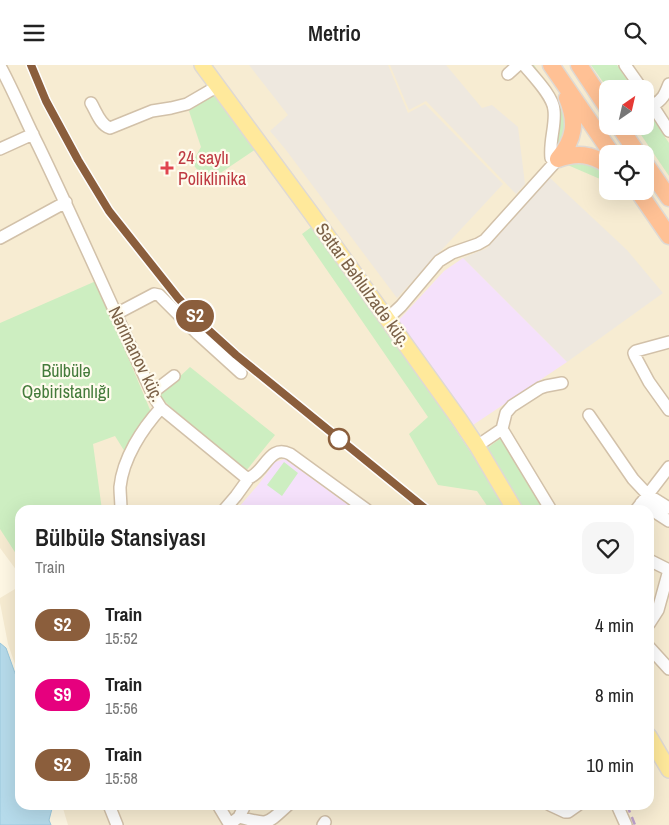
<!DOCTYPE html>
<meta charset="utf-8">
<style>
body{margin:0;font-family:"Archivo Narrow",sans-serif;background:#f6f6f6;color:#222;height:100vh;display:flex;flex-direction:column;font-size:19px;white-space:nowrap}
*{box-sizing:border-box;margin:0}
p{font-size:16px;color:#767676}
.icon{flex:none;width:28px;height:28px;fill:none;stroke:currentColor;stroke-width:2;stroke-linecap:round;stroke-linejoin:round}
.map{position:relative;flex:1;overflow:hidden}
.panel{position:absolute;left:15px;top:440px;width:639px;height:305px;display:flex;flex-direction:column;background:#fff;border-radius:15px;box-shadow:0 5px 20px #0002}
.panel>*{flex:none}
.badge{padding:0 10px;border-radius:16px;font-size:18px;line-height:32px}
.needle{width:32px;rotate:34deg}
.buttons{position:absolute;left:599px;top:15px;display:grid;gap:10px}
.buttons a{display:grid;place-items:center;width:55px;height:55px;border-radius:10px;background:#fff;box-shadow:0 5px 20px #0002;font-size:25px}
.map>.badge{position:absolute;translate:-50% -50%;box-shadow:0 0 0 2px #fff}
.round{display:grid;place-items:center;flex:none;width:52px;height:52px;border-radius:15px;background:#f6f6f6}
.overview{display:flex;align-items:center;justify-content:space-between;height:85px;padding:0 20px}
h1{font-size:24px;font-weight:600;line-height:38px}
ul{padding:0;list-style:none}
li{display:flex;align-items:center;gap:15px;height:70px;padding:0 20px}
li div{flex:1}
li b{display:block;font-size:19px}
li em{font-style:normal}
li .badge{min-width:55px;font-weight:700;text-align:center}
header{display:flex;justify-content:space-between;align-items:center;height:65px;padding:0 20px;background:#fff;font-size:22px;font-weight:600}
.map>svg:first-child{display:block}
</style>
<header><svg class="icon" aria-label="menu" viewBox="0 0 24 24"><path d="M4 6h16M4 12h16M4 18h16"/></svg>Metrio<svg class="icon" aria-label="search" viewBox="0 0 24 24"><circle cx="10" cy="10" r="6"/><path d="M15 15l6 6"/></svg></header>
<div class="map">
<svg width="669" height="760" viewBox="0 0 669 760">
<rect width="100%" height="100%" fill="#fff8e5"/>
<path fill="#f7ecd2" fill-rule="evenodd" d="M0,0H669V760H68L62,740H649V445H20V510L0,483ZM608,24H645V61H608ZM608,89H645V126H608Z
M20,521V614L8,579L0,538V533Z"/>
<path fill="#eee8df" d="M249,0H388L408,48L425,39L503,119L397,233L286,85L270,66L288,50Z
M390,0H446L482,43L492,40L518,62L525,119L516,129L426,36L409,45Z
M549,112L627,185L663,228L567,297L463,193L487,183Z"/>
<path fill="#f5e1fb" d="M463,193L567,297L473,360L398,256L444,206Z
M285,394L355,445H242L239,442L258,420L275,397Z"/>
<path fill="#cdeec1" d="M527,0H534L567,48L569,54L557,86L554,82L559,45Z
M591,0H617L633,24H608Z
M215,28L256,84L207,117L192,98L201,82L189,46Z
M645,42L669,78V111L635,61H645Z
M571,95L601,101L607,108V117L563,98Z
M314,160L392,269L509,445H490L477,426L438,420L409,369L428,352L349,237L302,169Z
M96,216L151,347L125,387L115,371L93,379L102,445H20V495L0,464V258Z
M190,302L275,370L246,406L176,347L159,331Z
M501,373L546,445H522L486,384Z
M284,397L298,408L282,431L267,420Z"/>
<path fill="#b6dbeb" stroke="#9cc9de" d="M0,578L6,583L20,622V740H53L49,755L51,760H0Z"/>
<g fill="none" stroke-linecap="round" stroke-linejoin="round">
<g stroke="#d2c1a9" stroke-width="14">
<path id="minor" d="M524,0C533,11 553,31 554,45C556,60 549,76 551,93L556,97
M625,0L642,24
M0,1C14,27 25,54 38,80C78,163 115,248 154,332L161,343L244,411L249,413C266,406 269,379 290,389L367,445
M508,9L518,0
M645,29L669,66
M91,38C96,46 100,60 110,63L152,46L171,43L187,39L218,21
M653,40C663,35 665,29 669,19
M0,84L33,69
M0,173L66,137
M116,249L154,229L159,230L198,269L241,308
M387,254L401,241L439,196L452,188L478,179L485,175L558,94
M669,277L636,286L634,288L635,291L649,317L669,345
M152,328L174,311
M589,350L633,414L648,430L669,443
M477,381L502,364
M641,438L669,456
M121,445C121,437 120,429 120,422C123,393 142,364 161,343
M224,445L236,431L249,413
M551,445L502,364L506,348L512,341L540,323L546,321L562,318
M636,445L669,402
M649,495L669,505
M649,559L658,545L669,505
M649,582L669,604
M109,740L117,760
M218,740L230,760
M550,740L565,747H568L578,740
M617,740L626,760
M239,752L245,740
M230,759L239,752C269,760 266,760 288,740
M323,760L325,757"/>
</g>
<g stroke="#dfd9d3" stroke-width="18">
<path id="major" d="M202,0L311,148L459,354L477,381L515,445
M649,671L669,705"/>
</g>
<g stroke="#dfd9d3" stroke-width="19">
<path id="highway" d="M551,0L612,89
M579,0L608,44
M619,61L638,89
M558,94C575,74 577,57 567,33
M558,94C577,87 591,89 608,100
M645,98L669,133
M638,126L669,171"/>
</g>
<use href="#minor" stroke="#fff" stroke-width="11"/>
<use href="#major" stroke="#ffe99b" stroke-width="15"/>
<use href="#highway" stroke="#ffc195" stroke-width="16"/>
<path stroke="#bda1ca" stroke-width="2.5" stroke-dasharray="8 5" stroke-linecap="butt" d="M31,0L46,36L78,95L109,146L178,233L204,261L236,290L427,445
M627,740L635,760"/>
</g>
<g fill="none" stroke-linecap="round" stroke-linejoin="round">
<g stroke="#fff" stroke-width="11">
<path id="line" d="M31,0L46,36L78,95L109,146L178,233L204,261L236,290L427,445"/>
</g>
<use href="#line" stroke="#8b5e3c" stroke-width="8"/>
</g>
<path fill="#e0444e" stroke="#fffbed" stroke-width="2" d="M164.5 95.5h5v5h5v5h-5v5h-5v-5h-5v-5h5z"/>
<circle fill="#fff" stroke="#8b5e3c" stroke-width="2.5" cx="339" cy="374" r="10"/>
<g text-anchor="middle" stroke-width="4.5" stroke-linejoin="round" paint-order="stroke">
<g font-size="18" fill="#be3a42" stroke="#fffbed" text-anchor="start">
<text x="178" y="99">24 saylı<tspan x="178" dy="21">Poliklinika</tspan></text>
</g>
<g font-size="18" fill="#7b6147" stroke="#fffbed">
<text transform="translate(363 220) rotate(54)" y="6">Səttar Bəhlulzadə küç.</text>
<text transform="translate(136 289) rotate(64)" y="6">Nərimanov küç.</text>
</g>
<g font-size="18" fill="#447b3b" stroke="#fffbed">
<text x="66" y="312">Bülbülə<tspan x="66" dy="21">Qəbiristanlığı</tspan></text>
</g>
</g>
</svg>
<div class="buttons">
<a><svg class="needle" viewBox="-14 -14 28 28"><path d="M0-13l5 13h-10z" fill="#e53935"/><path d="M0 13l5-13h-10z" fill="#767676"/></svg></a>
<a><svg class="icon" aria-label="locate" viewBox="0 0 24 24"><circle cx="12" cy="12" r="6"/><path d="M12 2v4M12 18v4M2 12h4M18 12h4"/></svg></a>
</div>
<b class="badge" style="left:195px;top:251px;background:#8b5e3c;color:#fff">S2</b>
<section class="panel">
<div class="overview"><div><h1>Bülbülə Stansiyası</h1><p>Train</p></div><a class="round"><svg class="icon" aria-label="heart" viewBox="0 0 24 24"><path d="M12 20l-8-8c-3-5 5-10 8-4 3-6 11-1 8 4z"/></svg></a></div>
<ul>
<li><span class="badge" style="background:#8b5e3c;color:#fff">S2</span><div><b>Train</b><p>15:52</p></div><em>4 min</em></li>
<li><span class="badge" style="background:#e6007e;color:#fff">S9</span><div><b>Train</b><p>15:56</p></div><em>8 min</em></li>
<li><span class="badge" style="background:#8b5e3c;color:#fff">S2</span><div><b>Train</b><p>15:58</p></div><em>10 min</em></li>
</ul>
</section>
</div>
